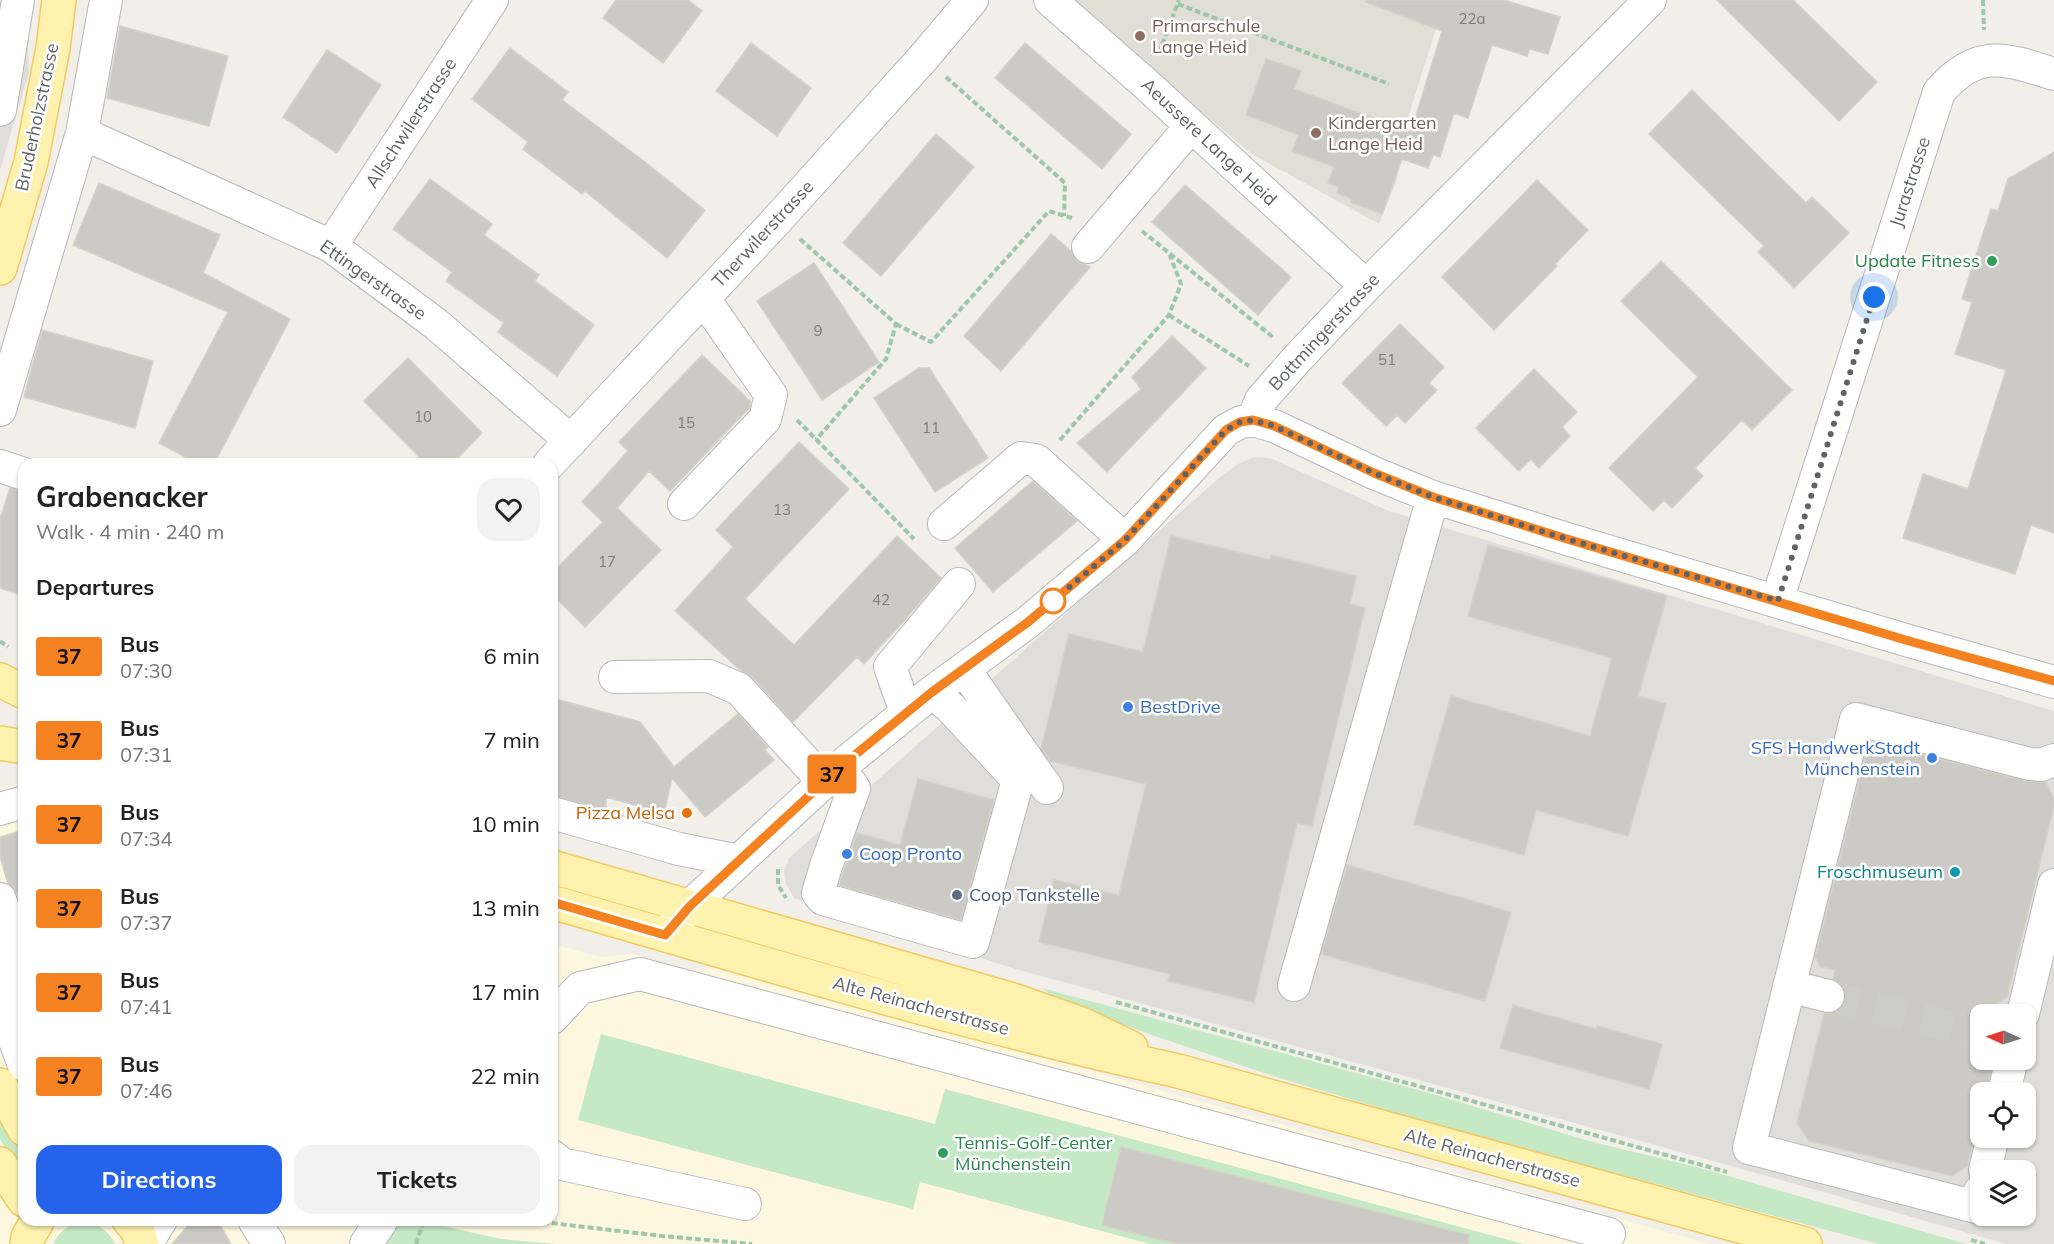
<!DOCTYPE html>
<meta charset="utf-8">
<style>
body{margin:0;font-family:Mulish,sans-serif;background:#f2f2f2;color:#222;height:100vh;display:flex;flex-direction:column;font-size:22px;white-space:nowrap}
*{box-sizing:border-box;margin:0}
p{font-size:20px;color:#767676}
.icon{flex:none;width:33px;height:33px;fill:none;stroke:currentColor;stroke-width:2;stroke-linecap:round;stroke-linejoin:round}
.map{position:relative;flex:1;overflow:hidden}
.drawer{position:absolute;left:18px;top:458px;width:540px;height:768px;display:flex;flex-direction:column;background:#fff;border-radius:18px;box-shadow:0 2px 4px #0004}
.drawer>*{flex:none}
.badge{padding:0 12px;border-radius:4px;font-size:21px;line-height:39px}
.needle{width:39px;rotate:273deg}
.fabs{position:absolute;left:1970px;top:1004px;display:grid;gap:12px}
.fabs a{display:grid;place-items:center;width:66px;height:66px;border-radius:12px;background:#fff;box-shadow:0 2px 4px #0004;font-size:30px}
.you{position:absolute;width:30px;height:30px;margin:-15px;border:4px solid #fff;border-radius:50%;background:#1a73e8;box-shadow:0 0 0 9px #1a73e833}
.map>.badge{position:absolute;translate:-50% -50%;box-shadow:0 0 0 3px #fff}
h2{padding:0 18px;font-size:22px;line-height:54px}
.round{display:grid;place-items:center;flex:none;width:63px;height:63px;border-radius:18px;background:#f2f2f2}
.headline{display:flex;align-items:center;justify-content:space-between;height:102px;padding:0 18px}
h1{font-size:28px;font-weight:700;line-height:45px}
.button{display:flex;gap:12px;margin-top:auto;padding:12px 18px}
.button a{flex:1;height:69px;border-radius:18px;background:#2563eb;color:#fff;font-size:24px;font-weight:700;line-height:69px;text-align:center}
.button a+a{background:#f2f2f2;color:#222}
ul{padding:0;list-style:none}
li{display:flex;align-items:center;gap:18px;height:84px;padding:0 18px}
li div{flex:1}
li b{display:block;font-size:22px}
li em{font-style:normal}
li .badge{min-width:66px;font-weight:700;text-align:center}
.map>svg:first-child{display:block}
</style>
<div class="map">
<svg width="2054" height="1244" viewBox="0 0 2054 1244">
<rect width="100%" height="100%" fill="#f1efe8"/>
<path fill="#fef7e0" d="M24,780V1220H375L372,1244H0V791Z
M552,944L601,957L632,954L692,971L719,967L1710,1244H554L501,1239L415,1220H552Z"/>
<path fill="#e0deda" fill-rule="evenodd" d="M0,0H26L29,72L0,170Z
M1254,457L1270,458L1389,511L2054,711V1244H2007L1731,1166L1009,967L794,898L786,884L784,870L789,858L1219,478L1238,464ZM1980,1014H2025V1059H1980ZM1980,1092H2025V1137H1980ZM1980,1170H2025V1215H1980Z"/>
<path fill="#e1ded6" d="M1067,0H1445L1410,111L1397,179L1379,224L1252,154Z"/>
<path fill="#c5e8c5" d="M1042,988L1429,1093L1589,1141L1696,1167L1967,1244H1879L1450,1129L1270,1075L1152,1035L1063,1003Z
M601,1034L935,1124L945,1089L1524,1244H1150L920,1182L913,1209L578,1120Z
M0,1106L24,1148V1180L0,1139Z
M375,1220H415L501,1239L554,1244H372Z
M87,1222C101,1226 109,1231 115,1244H53C60,1229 71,1223 87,1222Z"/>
<path fill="#cccac5" stroke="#d6d1c6" stroke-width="1.5" d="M616,0H688L702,11L663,63L603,18Z
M1367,0H1504L1560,17L1548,54L1530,49L1527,56L1492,45L1468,118L1454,113L1440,157L1433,155L1428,168L1402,159L1382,214L1351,202L1352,199L1337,193L1339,187L1328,183L1334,167L1292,151L1299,135L1246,115L1266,59L1301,71L1294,89L1411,132L1442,31L1366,2Z
M1717,0H1793L1877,82L1839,121Z
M120,26L228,56L209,126L107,98Z
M751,43L811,88L777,136L716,91Z
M1025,43L1131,134L1102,169L995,78Z
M510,48L568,92L562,100L645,162L705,210L667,258L585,191L582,194L523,149L528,142L472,99Z
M327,50L381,85L337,153L283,117Z
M1692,90L1806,203L1812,197L1849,233L1794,288L1758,252L1764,246L1649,134Z
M936,134L974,167L881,276L843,243Z
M2054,152V533L2031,525L2015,574L1903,538L1923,474L1968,489L2006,370L1955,354L1972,302L1962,299L1991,209L1998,211L2008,179Z
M430,179L492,224L484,235L539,275L535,281L594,325L557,376L498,332L504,323L446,281L452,272L393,229Z
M1537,180L1588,230L1555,264L1557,266L1494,330L1442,277Z
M99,183L220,235L203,273L290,319L214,464H198L159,443L228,312L73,245Z
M1185,185L1291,277L1258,315L1152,222Z
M1051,234L1071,251L1077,261L1090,267L1001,371L964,336Z
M1661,261L1792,390L1752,430L1742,420L1695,468L1703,476L1672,508L1664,500L1653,511L1609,468L1698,377L1621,301Z
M814,263L879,362L822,400L757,301Z
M1400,324L1444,367L1429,383L1437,390L1405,423L1397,415L1386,426L1342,383Z
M42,330L153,361L135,428L24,397Z
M1172,336L1206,368L1107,472L1077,443L1141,389L1132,377Z
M702,355L751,402L749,408L670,491L649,471L617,508L661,550L585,627L552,594V573L603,522L582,502L628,451L619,442Z
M408,358L482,433L452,464H426L364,401Z
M919,368H929L988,458L935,492L874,398Z
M1534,369L1577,412L1562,427L1570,436L1539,468L1531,459L1519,471L1476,428Z
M799,442L849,489L745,599L773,626L794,645L897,536L941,578L905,620L864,664L857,657L793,722L752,677L740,670L675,611L733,547L716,530Z
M1033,481L1077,521L993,592L955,548Z
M10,488L24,491V596L0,588V519Z
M1171,536L1270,560L1271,555L1356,576L1350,604L1365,608L1312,826L1297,823L1254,1002L1168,981L1170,974L1039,942L1054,880L1119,895L1146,784L1050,761L1041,749L1069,634L1143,652Z
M1488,545L1667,596L1638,696L1666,704L1628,836L1536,810L1524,855L1414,824L1451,696L1590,736L1612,658L1468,616Z
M552,698L640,722L674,767L738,714L768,747L765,750L774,760L705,817L672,778L664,813L606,797V810L552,796Z
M1874,742L2026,781L2046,782L2054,799V806L2007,997L1990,1008L1989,1014H1980V1062L1992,1065L1987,1092H1980V1119L1967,1166L1952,1176L1809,1141L1797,1123L1824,1014L1833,1013L1840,1009L1846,1000L1845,992L1841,984L1833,979L1835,970L1821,967L1815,957L1868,746Z
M918,779L994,800L961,920L839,885L857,833L900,845Z
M24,830V914H23L17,893L8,884L0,856V837Z
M1347,865L1511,912L1485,1001L1321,954Z
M1513,1005L1596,1029L1597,1026L1662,1044L1649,1089L1500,1048Z
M1121,1147L1469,1235L1468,1244H1177L1102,1225Z
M193,1220H217L231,1244H172Z"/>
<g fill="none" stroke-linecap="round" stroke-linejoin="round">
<path stroke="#ccccc8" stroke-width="32" stroke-dasharray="32 16" stroke-linecap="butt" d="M1828,996L1980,1034"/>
<g stroke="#b5b8bc" stroke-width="34">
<path id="minor" d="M1050,0L1147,85L1366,286
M0,110L18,0
M82,133L331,246L436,324L571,441
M331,246L492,0
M1088,247L1191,126
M0,410L82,133L106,0
M1253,420L1261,400L1296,360L1366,286L1650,0
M549,464L777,220L924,57L972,0
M0,466L24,474
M684,504L765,419L771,395L704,299
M944,524L1021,458L1036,460L1125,540
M1777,601L1939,92C1977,48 2004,58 2054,74
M964,669L1047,788
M615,677L709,676L739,689L824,782
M906,712L890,667L959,584
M839,768L854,788L826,866L818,893L823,899L973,942L1018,780L950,707L932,692
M0,809L24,802
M552,813L679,849L739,861
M0,899L19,960L23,961
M665,935L690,906L839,768L932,692L1028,622L1125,540L1226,430L1241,422L1253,420L1274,426L1374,473L1433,497L1567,539L1909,641L2054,682
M0,945L7,963L4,994L10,1028L24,1065
M1294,985L1433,497
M1789,986L1828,996
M2023,1014L2054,885
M552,1018L580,988L640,974L1609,1234
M2004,1092L2012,1059
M552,1156L562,1164L745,1204
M1985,1170L1993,1137
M1980,1191L1976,1207L1749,1148L1856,719L2030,764L2041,765L2054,760
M254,1220L269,1244
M146,1244L161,1220
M366,1244L382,1220"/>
</g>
<g stroke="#f2c960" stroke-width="36">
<path id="major" d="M0,268L31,162L53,48L59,0
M0,680L24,692
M0,743L24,747
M552,867L1013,1000L1081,1024L1131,1048
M552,902C760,962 967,1025 1178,1071L1805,1244
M0,1085L24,1129
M0,1164L24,1200
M129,1220L137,1229L142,1244
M27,1244L28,1237L38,1220"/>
</g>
<path stroke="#9cc7a9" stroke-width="4" stroke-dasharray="6 3" stroke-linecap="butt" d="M1983,0L1984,30
M1178,4L1389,84
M1159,53L1179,0
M946,77L1065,183L1064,216
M1142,231L1274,338
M800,239L896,324L886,359L816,440
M1169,315L1249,366
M896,324L931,342L1049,211L1072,218
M797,420L914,539
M1060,440L1169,315L1181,284L1169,253
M0,641L8,647
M778,869V885L786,898
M1116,1002L1727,1172
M525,1220L662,1236L752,1244
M1971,1240L1985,1244
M416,1244L424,1220"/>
<use href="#minor" stroke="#fff" stroke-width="32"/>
<use href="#major" stroke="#fff2af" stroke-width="33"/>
</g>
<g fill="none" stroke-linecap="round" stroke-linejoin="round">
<g stroke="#fff" stroke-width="14">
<path id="line" d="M552,902L665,935L690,906L839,768L932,692L1028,622L1125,540L1226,430L1240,422L1253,420L1274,426L1374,473L1433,497L1567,539L1909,641L2054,681"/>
</g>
<use href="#line" stroke="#f58220" stroke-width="9"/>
<path stroke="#5f6368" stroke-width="6" stroke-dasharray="0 10.8" d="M1053,601L1125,540L1226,430L1240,422L1253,420L1274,426L1374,473L1433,497L1567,539L1778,601L1874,297"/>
</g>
<g fill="#8d6e63" stroke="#fff" stroke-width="2">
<circle cx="1140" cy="36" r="6"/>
<circle cx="1316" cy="133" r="6"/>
</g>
<g fill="#2e9e5b" stroke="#fff" stroke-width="2">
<circle cx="1992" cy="261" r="6"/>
<circle cx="943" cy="1153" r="6"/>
</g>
<circle fill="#fff" stroke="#f58220" stroke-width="3" cx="1053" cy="601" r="12"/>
<g fill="#3f7fe0" stroke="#fff" stroke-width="2">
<circle cx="1128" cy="707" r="6"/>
<circle cx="1932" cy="758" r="6"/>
<circle cx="847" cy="854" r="6"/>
</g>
<circle fill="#e8710a" stroke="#fff" stroke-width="2" cx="687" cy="813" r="6"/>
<circle fill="#0f9aa8" stroke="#fff" stroke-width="2" cx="1955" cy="872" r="6"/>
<circle fill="#5c6f8a" stroke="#fff" stroke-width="2" cx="957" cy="895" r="6"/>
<g text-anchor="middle" stroke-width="5" stroke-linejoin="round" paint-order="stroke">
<g font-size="15" fill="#7a7d7f">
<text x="1472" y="24">22a</text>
<text x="818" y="336">9</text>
<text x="1387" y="365">51</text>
<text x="423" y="422">10</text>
<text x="686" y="428">15</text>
<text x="931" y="433">11</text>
<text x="782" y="515">13</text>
<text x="607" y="567">17</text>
<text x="881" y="605">42</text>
</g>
<g font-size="18" fill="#785e54" stroke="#fff" text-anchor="start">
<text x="1152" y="32">Primarschule<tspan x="1152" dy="21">Lange Heid</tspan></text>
<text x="1328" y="129">Kindergarten<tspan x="1328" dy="21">Lange Heid</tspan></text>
</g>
<g font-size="18" fill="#5f6368" stroke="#fff">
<text transform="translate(37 117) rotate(-78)" y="6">Bruderholzstrasse</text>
<text transform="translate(411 123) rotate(-57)" y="6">Allschwilerstrasse</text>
<text transform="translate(1209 142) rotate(43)" y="6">Aeussere Lange Heid</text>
<text transform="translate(1910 182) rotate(-72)" y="6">Jurastrasse</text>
<text transform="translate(763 234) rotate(-47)" y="6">Therwilerstrasse</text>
<text transform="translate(373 280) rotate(35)" y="6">Ettingerstrasse</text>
<text transform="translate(1324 332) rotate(-47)" y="6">Bottmingerstrasse</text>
<text transform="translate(921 1006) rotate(15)" y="6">Alte Reinacherstrasse</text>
<text transform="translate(1492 1158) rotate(15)" y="6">Alte Reinacherstrasse</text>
</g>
<g font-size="18" fill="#27864d" stroke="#fff" text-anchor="end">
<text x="1980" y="267">Update Fitness</text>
<text x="955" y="1149" text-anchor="start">Tennis-Golf-Center<tspan x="955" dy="21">Münchenstein</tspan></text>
</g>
<g font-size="18" fill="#366cbe" stroke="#fff" text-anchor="start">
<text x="1140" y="713">BestDrive</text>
<text x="1920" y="754" text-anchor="end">SFS HandwerkStadt<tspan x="1920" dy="21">Münchenstein</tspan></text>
<text x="859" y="860">Coop Pronto</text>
</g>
<g font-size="18" fill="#c56008" stroke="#fff" text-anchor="end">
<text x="675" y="819">Pizza Melsa</text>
</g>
<g font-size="18" fill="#0d838f" stroke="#fff" text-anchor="end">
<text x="1943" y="878">Froschmuseum</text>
</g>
<g font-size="18" fill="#4e5e75" stroke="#fff" text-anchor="start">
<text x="969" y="901">Coop Tankstelle</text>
</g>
</g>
</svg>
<div class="fabs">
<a><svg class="needle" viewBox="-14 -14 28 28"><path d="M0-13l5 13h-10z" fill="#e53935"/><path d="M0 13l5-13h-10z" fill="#767676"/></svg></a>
<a><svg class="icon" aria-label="locate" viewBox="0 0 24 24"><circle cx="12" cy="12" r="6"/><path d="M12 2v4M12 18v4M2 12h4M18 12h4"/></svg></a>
<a><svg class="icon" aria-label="layers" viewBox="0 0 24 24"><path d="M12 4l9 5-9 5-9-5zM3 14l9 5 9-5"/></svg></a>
</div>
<div class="you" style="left:1874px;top:297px"></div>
<b class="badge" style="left:832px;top:774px;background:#f58220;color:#111">37</b>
<section class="drawer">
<div class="headline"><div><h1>Grabenacker</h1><p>Walk · 4 min · 240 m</p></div><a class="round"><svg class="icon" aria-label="heart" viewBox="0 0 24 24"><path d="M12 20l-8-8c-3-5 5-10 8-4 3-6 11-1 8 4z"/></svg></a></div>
<h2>Departures</h2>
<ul>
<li><span class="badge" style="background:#f58220;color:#111">37</span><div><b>Bus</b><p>07:30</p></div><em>6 min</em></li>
<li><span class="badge" style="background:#f58220;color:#111">37</span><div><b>Bus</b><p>07:31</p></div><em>7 min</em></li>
<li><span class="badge" style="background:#f58220;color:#111">37</span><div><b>Bus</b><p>07:34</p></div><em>10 min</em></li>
<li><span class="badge" style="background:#f58220;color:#111">37</span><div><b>Bus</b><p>07:37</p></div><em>13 min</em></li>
<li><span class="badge" style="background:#f58220;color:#111">37</span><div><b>Bus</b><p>07:41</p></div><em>17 min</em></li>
<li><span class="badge" style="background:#f58220;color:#111">37</span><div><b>Bus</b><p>07:46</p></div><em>22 min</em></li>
</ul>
<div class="button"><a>Directions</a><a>Tickets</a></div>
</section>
</div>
